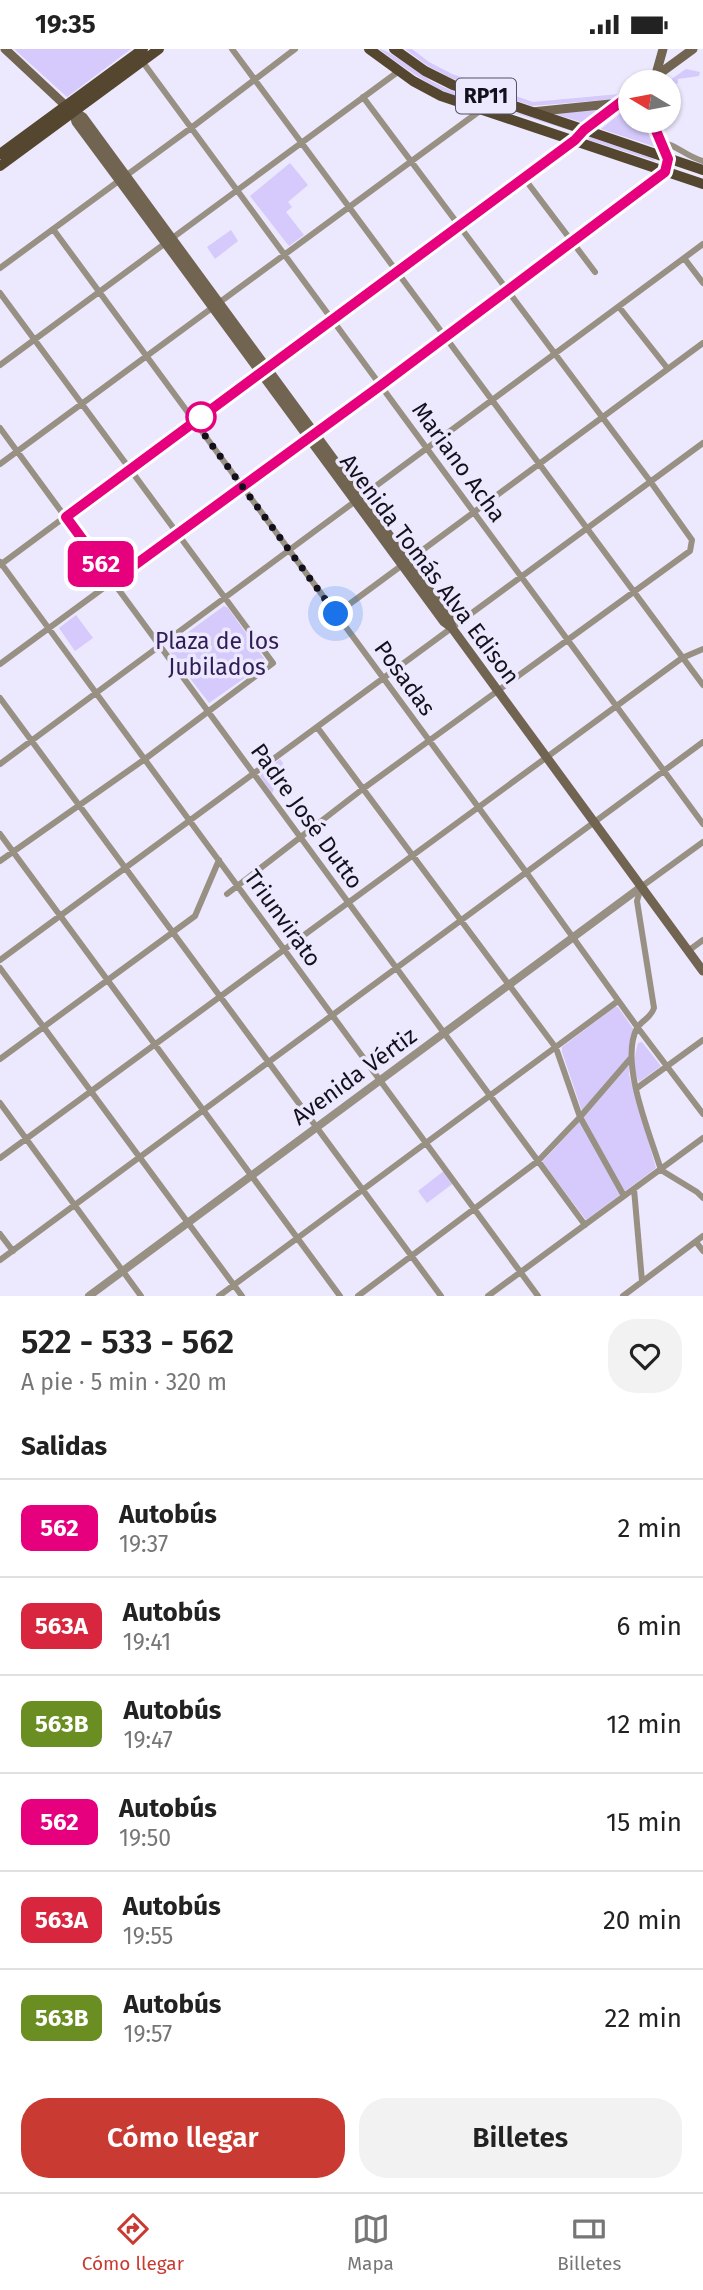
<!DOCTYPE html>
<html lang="es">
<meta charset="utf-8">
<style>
body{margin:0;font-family:"Fira Sans",sans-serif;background:#f2f2f2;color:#222;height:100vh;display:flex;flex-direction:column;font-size:26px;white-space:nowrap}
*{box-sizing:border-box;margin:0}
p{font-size:23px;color:#767676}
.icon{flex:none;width:38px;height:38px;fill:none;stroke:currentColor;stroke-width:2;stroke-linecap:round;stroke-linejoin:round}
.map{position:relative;height:1247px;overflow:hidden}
.sheet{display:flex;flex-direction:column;background:#fff;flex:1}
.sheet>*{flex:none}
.badge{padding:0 14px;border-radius:10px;font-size:24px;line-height:46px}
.needle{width:46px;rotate:280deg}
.fabs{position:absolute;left:618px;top:21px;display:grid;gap:14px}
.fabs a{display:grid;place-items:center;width:63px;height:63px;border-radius:50%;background:#fff;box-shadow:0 2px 5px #0004;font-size:35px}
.you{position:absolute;width:35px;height:35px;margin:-18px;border:5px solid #fff;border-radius:50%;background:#1a73e8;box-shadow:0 0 0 10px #1a73e833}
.map>.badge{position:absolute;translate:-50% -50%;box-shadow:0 0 0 4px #fff}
h2{padding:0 21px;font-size:26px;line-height:63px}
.round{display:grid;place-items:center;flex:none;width:74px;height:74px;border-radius:28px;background:#f2f2f2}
.summary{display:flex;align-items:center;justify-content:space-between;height:119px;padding:0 21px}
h1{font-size:33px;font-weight:600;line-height:52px}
.action{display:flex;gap:14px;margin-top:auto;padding:14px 21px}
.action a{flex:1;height:80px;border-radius:28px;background:#c93b32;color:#fff;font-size:28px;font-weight:600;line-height:80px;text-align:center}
.action a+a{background:#f2f2f2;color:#222}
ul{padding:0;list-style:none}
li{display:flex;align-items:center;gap:21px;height:98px;padding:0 21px;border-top:2px solid #e0e0e0}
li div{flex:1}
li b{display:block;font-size:26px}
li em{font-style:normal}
li .badge{min-width:77px;font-weight:700;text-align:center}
.status{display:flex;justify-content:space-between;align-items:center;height:49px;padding:0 35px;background:#fff;direction:ltr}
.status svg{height:19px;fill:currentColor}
.menu{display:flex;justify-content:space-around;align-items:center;height:98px;border-top:2px solid #e0e0e0;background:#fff;font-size:19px;color:#767676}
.menu a{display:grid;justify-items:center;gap:4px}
.menu .active{color:#c93b32}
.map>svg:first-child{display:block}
</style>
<div class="status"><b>19:35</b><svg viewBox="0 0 49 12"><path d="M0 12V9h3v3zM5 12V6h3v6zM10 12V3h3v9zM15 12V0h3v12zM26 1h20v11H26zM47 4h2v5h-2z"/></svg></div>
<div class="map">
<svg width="703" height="1247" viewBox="0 0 703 1247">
<rect width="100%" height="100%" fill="#ece8fd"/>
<path fill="#d5cafb" d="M14,0H131L67,48Z
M379,0C389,0 421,27 435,34C479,56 529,65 575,83L502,60C457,56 414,27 379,0Z
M405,0H412L429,13L452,25L533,53L619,45L630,38V43L616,50L532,57L451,29L428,17Z
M686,20L700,23L699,27L678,30V34L674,36L670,31Z
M606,59L587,75L555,65Z
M627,59H630V72H648L656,98L601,80Z
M590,88L654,110L655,112L589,91L588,89Z
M290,114L308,136L288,153L292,158L286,163L304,186L289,197L250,147Z
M231,181L238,192L215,210L207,198Z
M224,557L228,559L265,611L263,616L209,654L169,602V597Z
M76,566L93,589L75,602L59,579Z
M280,710L283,714L272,745L260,727Z
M615,958H618L634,981L629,1007V1026L656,1119L586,1171L542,1113L584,1068L562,1003V998Z
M642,993L661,1017L639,1033C632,1021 634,1008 638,994Z
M445,1121L455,1133L427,1154L418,1142Z"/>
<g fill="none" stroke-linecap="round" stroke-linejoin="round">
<path stroke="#989083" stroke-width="6" d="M232,0L703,636
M142,12L703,775
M661,93C679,97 685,107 703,112
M524,129L595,223
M53,180L526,823L638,979L703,1065
M684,209L703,234
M0,219L191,79L295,0
M0,244L273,614L145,710L0,812
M619,258L668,320
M0,316L399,22
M0,379L585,1176
M0,415L481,61
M0,513L538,1247
M0,516L574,91
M336,565L703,294
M0,615L380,336L665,123
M0,649L441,1247
M317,678L556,999L580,1068L624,1147
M0,715L703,195
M0,785L340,1247
M703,793L641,838L637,852L654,959C651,969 642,971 637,979C619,1013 650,1085 661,1121L697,1143L703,1149
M227,845L364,739L690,502L692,491L650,432L363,48
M688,902L703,891
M0,911L703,394
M0,919L242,1247
M0,1010L195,867L219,811
M637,1039L703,991
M0,1054L141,1247
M0,1109L682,609L703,600
M634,1140L642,1232
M0,1185L13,1202
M696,1193L703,1202
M0,1211L703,693
M219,1247L618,952
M358,1247L538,1112L580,1068L630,1010
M488,1247L703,1089
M623,1247L703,1187"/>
<path stroke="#989083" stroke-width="8" d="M89,1247L641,838"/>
<path stroke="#716551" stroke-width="9" d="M5,0L66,57L83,68L450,569L452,579
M656,25L663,0
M648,33L693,0
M73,63L76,73L119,131L444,573L452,579L703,922
M532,63L620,54L630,55
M652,72L668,110L665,123
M574,91L584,81L630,46"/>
<path stroke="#55472f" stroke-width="10" d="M369,0L413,32L441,47L703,135
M394,0L425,22L453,36L703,121
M0,105L143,0
M0,117L159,0"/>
</g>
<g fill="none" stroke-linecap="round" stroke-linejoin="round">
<g stroke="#fff" stroke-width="16">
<path id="line" d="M630,46L584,81L575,91L66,468L113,532L380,337L665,123L668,110L652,72"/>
</g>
<use href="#line" stroke="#e6007e" stroke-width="10"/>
<path stroke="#13101c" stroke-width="7" stroke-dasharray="0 12.6" d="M201,368L195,373L336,565"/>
</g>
<circle fill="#fff" stroke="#e6007e" stroke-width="3.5" cx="201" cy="368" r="14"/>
<g text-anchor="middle" stroke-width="7" stroke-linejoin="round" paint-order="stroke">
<rect fill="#ece8fd" stroke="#545160" stroke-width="2" x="456" y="29.5" width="60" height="35" rx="5"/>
<g font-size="21" font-weight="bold" fill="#13101c">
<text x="486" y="54">RP11</text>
</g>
<g font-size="23" fill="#13101c" stroke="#ece8fd">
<text transform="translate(459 413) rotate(54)" y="8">Mariano Acha</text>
<text transform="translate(430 520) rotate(53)" y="8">Avenida Tomás Alva Edison</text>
<text transform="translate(405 629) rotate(54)" y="8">Posadas</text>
<text transform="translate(307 767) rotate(54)" y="8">Padre José Dutto</text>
<text transform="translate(283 869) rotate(54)" y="8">Triunvirato</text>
<text transform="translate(354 1027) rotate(-36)" y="8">Avenida Vértiz</text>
</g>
<g font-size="23" fill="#301d56" stroke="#ece8fd">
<text x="217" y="600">Plaza de los<tspan x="217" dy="26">Jubilados</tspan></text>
</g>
</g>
</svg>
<div class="fabs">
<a><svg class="needle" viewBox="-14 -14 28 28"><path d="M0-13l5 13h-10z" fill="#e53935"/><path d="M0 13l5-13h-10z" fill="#767676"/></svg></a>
</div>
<div class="you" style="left:336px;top:565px"></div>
<b class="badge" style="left:101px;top:515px;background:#e6007e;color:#fff">562</b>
</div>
<section class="sheet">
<div class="summary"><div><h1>522 - 533 - 562</h1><p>A pie · 5 min · 320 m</p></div><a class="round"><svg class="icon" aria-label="heart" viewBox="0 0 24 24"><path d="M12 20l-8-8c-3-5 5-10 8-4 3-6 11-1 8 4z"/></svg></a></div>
<h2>Salidas</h2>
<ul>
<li><span class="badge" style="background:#e6007e;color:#fff">562</span><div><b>Autobús</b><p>19:37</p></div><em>2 min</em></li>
<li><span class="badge" style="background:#d7263d;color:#fff">563A</span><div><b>Autobús</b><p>19:41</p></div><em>6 min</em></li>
<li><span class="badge" style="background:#6b8e23;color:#fff">563B</span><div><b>Autobús</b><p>19:47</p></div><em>12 min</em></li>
<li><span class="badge" style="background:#e6007e;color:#fff">562</span><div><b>Autobús</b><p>19:50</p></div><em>15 min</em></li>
<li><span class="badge" style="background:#d7263d;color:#fff">563A</span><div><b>Autobús</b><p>19:55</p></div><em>20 min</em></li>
<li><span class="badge" style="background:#6b8e23;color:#fff">563B</span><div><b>Autobús</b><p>19:57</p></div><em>22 min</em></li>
</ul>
<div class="action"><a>Cómo llegar</a><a>Billetes</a></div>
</section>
<nav class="menu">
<a class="active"><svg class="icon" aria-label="directions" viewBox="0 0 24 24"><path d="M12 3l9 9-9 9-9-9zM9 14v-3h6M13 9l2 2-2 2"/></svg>Cómo llegar</a>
<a><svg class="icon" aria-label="map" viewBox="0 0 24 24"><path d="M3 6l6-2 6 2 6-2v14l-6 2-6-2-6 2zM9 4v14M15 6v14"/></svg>Mapa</a>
<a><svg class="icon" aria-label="tickets" viewBox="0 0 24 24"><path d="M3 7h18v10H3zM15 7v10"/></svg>Billetes</a>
</nav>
